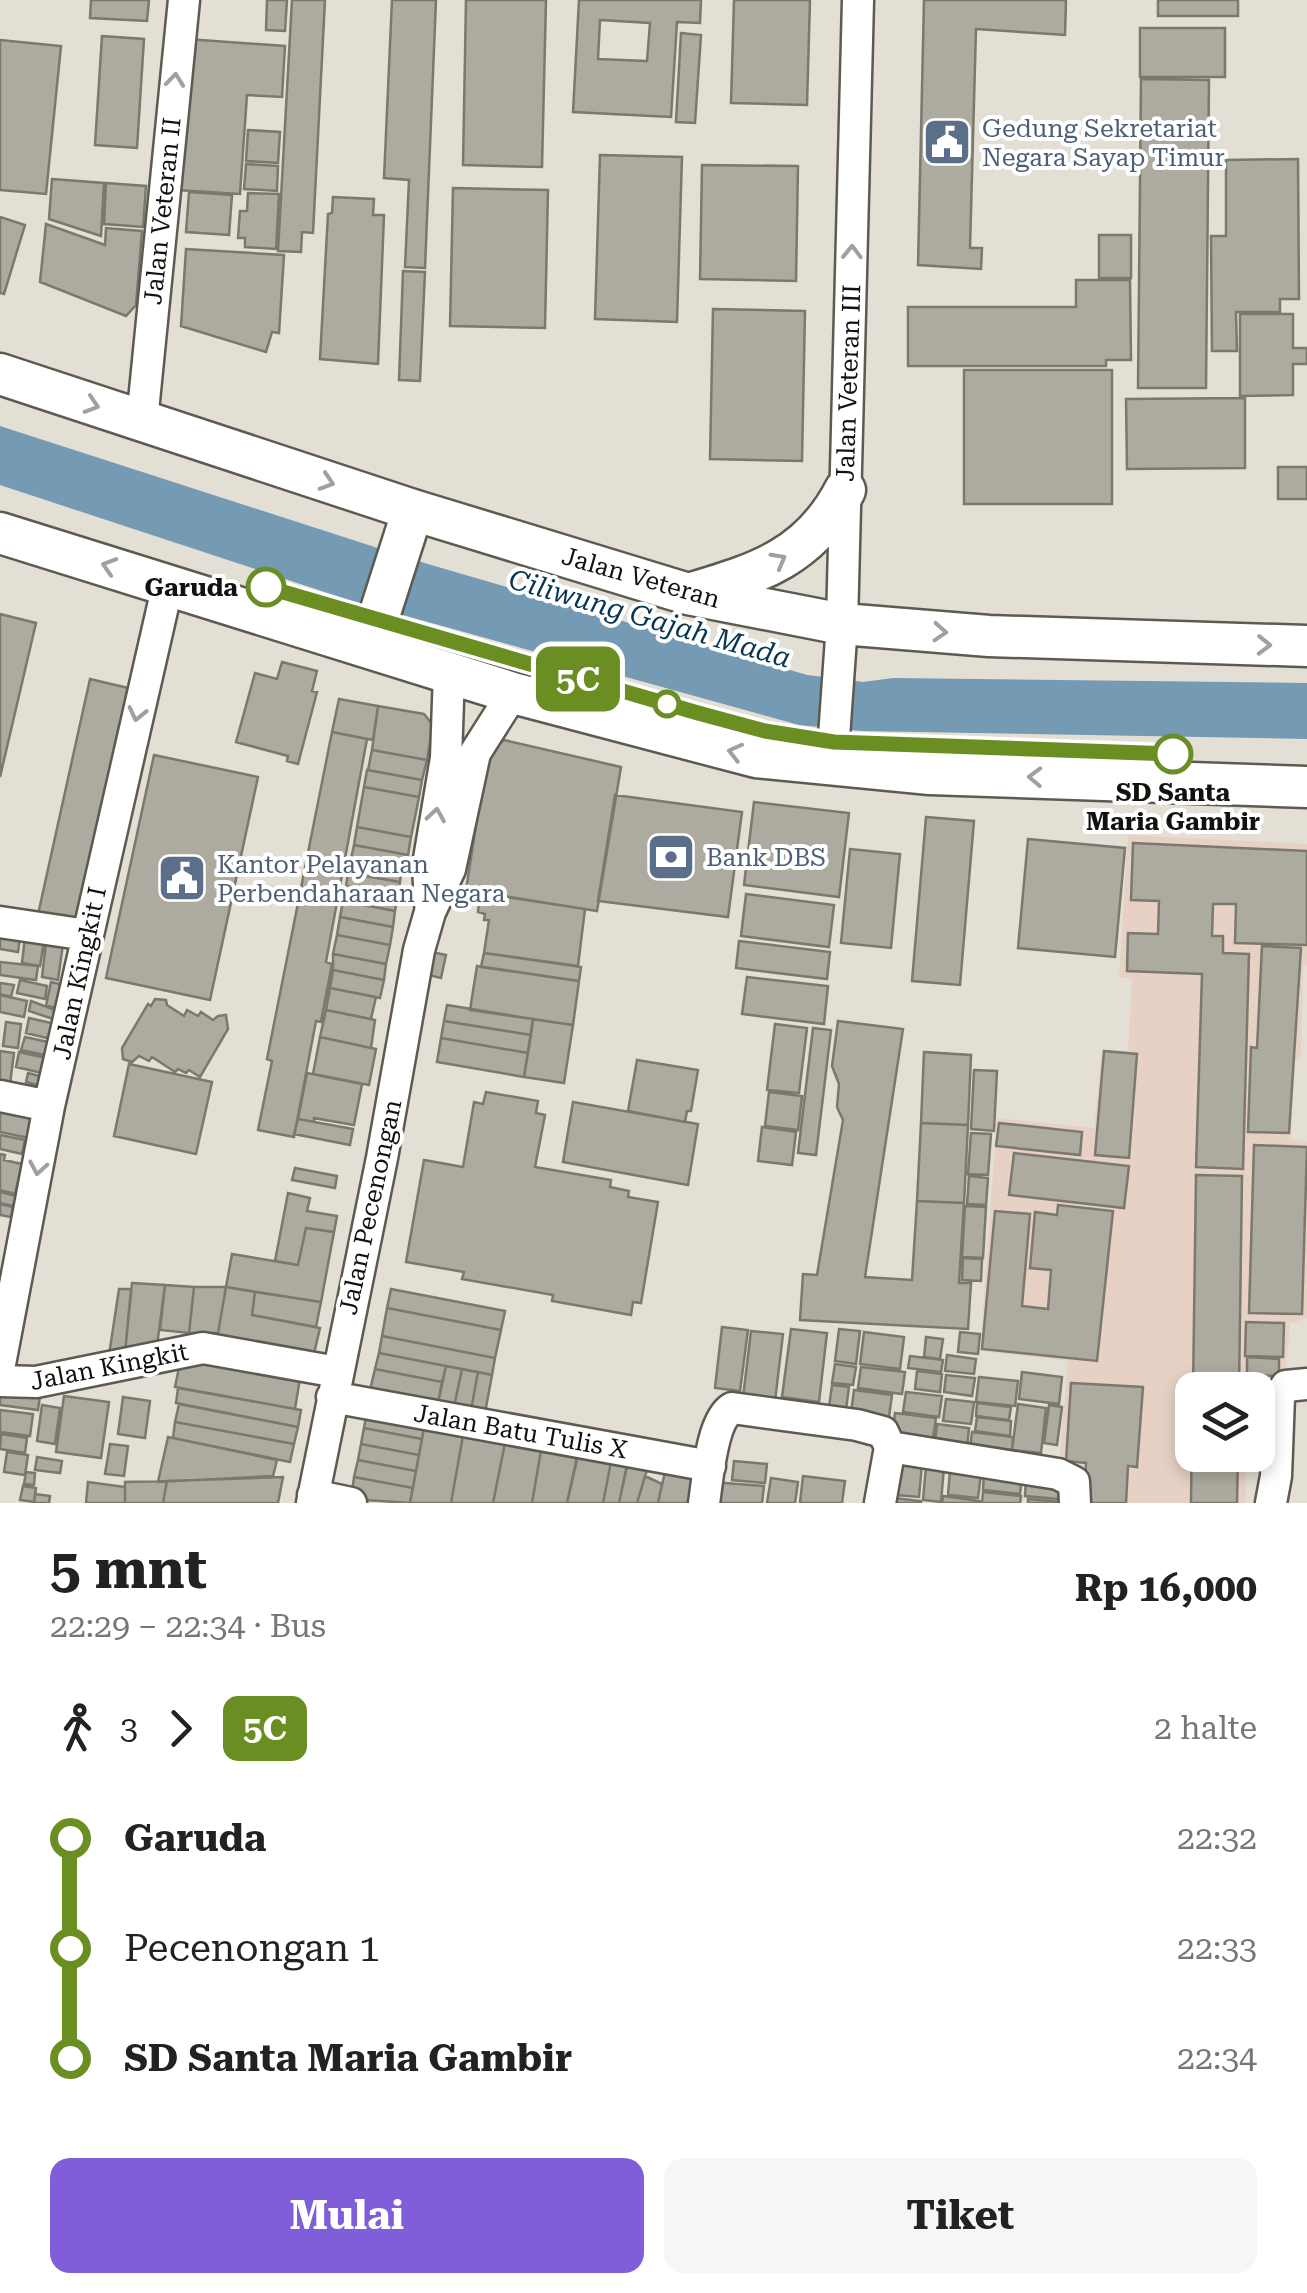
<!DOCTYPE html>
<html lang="id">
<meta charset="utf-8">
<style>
body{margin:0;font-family:"Roboto Serif",serif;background:#f6f6f6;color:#222;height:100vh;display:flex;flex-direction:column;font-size:38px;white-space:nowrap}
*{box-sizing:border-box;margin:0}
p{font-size:32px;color:#767676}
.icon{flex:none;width:55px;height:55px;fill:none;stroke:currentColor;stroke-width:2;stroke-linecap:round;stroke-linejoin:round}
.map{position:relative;height:1503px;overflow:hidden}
.drawer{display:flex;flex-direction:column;background:#fff;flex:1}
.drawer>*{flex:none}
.badge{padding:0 20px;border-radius:15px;font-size:35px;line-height:65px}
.tools{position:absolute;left:1175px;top:1372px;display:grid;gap:20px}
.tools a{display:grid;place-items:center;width:100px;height:100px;border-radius:20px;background:#fff;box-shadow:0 5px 15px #0003;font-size:50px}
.map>.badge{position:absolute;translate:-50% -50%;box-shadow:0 0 0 5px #fff}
.legs{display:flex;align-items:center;gap:15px;height:110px;padding:0 50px;font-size:32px}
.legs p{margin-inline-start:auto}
.headline{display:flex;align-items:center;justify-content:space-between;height:170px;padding:0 50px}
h1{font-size:55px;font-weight:700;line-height:75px}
.button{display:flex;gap:20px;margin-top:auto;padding:20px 50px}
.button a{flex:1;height:115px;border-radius:20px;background:#805ed9;color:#fff;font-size:40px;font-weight:700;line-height:115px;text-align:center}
.button a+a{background:#f6f6f6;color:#222}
ul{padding:0 50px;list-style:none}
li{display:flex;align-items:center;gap:35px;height:110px;font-size:38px}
li i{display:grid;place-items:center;width:15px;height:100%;margin:0 12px;background:currentColor}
li i::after{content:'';width:25px;height:25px;margin:-12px;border:8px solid;border-radius:50%;background:#fff}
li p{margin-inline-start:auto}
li:first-child i{background:linear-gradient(#0000 50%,currentColor 0)}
li:last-child i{background:linear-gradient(currentColor 50%,#0000 0)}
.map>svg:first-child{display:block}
</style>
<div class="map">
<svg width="1307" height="1503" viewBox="0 0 1307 1503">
<rect width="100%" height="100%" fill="#e3dfd4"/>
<path fill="#e7d1c5" d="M1128,835L1307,844V965L1303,967L1301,1056L1295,1061L1291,1140L1307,1141V1318L1290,1324L1285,1379L1275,1382L1247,1381V1390H1192V1455H1246V1503H1078L1059,1462L1068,1361L980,1351L997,1118L1094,1128L1102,1049L1128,1051L1132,979L1119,977Z"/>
<path fill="#759ab3" d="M0,426L421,562L807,675L863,682L893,678L1307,683V739L861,731L799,725L352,601L0,485Z"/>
<path fill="#adaa9f" stroke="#7b786e" stroke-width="2.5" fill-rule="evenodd" d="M91,0H149L147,21L90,18Z
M267,0H287L285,31L266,30Z
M292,0H325L313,233L302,232L301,252L278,251Z
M392,0H436L425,268L405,267L409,180L384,178Z
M466,0H546L542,167L463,165Z
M579,0H701L700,23L677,22L671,117L573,112ZM600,20L650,23L647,61L598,59Z
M734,0H810L807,105L731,103Z
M924,0H1066L1065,35L976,29L970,248H982L981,269L918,265Z
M1158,0H1238V16H1158Z
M1140,28H1225V77H1140Z
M681,33L701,35L695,123L676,122Z
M102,36L144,39L137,148L95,145Z
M187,39L285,46L282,97L247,95L240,194L177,190Z
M0,40L61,46L46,194L0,190Z
M1141,79L1209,80L1206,388H1138Z
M248,130L280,132L278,163L246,161Z
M600,155L682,157L677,322L595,319Z
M1298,159L1299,299H1280V312H1236L1237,351H1212L1211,236H1226V160Z
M246,164L278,166L277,191L244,189Z
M702,165L798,166L796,281L700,279Z
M52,179L104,183L101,236L49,219Z
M106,183L146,186L143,227L104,224Z
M453,188L548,190L545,328L450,326Z
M189,192L232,195L229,235L186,232Z
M248,193L279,194L276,249L245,247V238H238L240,211H247Z
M333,197L374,199L373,215H384L378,364L320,359L328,214L332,213Z
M0,217L25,225L4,294L0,293Z
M46,224L105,245L106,228L142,231L136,305L126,316L40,282Z
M1099,235H1131V278H1099Z
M186,249L284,255L279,333L272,332L266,352L181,326Z
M403,271L425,272L420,381L399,380Z
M1076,280H1130L1131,360H1106V366H908V307H1076Z
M713,309L805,311L802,461L710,459Z
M1240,314H1293V348H1307V364H1293V395L1240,396Z
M964,370H1112V504H964Z
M1245,398V468L1127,469L1126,399Z
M1278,467H1307V499H1278Z
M0,614L36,623L0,777Z
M282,662L317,671L312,691L317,692L298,764L287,761L288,756L236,742L255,673L277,679Z
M90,679L128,688L75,928L37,919Z
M339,699L378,706L373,740L332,732Z
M378,706L424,714L433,725L427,760L372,750Z
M332,732L367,739L326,962L332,964L321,1022L316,1021L294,1137L258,1130L272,1061L267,1059Z
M504,740L621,767L597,911L466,890L487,754Z
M372,750L427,760L422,780L368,770Z
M154,755L258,777L210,1000L106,978Z
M367,770L422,780L419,797L364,787Z
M364,787L419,797L411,837L357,827Z
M615,795L742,812L728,917L598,901Z
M754,802L849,813L839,897L744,885Z
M926,817L974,821L960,985L912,981Z
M357,827L411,837L408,855L354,845Z
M1028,839L1125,848L1115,957L1018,948Z
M1133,843L1307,851V945L1235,943L1236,904H1213L1212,936H1223V953L1249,954L1243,1169L1196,1167L1202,974L1127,971L1128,933L1158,934L1159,901L1131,900Z
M354,845L408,855L405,868L351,859Z
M850,849L900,854L891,948L841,943Z
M351,859L402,868L400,882L348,873Z
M348,873L400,882L398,894L346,886Z
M346,886L398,894L395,911L343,901Z
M480,893L585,909L578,966L484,953L489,920H484L485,914L478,912Z
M746,894L834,905L829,947L741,936Z
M343,901L395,911L393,927L340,917Z
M340,917L393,927L390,945L337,935Z
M0,928L21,931L18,952L0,949Z
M337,935L390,945L386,964L333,954Z
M25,936L44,941L40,966L22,963Z
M739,941L830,952L827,979L736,968Z
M46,942L63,944L58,980L42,977Z
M1262,946L1301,948L1289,1133L1248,1132L1251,1047L1257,1048Z
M422,950L446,955L441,978L416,972Z
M484,953L581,967L579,981L481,967Z
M333,954L386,964L384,980L333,970Z
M0,962L38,966L36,980L0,975Z
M477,966L579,981L573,1025L470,1010Z
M333,970L384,980L380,998L330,988Z
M747,977L828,986L824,1024L742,1014Z
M20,980L47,986L45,999L17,993Z
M51,982L64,985L59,1008L46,1006Z
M0,983L14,985L11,997L0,994Z
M330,988L376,997L371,1019L326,1010Z
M0,995L27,1001L24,1017L0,1012Z
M155,999L166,1000L167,1005L184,1016L187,1010L198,1016L201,1012L213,1020L218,1016L226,1015L228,1029L200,1077L189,1070L186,1073L178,1069L175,1072L152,1057L149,1061L139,1056L132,1062L123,1059L122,1048L148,1004L151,1006Z
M31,1001L55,1010L53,1019L29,1011Z
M447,1005L533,1019L531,1035L444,1021Z
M326,1010L375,1020L371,1048L320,1037Z
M29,1018L55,1024L51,1039L26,1033Z
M533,1019L573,1025L564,1083L524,1077Z
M444,1021L531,1035L528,1053L441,1038Z
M838,1021L903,1029L865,1277L912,1280L917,1201L964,1203L959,1283H971L968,1329L800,1320L803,1274L817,1275L843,1120L837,1107L839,1084L832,1066Z
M6,1022L21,1024L18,1048L3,1046Z
M775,1024L807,1028L799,1093L767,1090Z
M813,1028L831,1030L816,1155L798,1153Z
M25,1037L48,1042L45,1055L21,1050Z
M320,1037L376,1049L369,1085L313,1074Z
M441,1038L528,1053L524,1077L437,1062Z
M0,1051L14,1053L9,1092L0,1091Z
M1104,1051L1137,1054L1129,1158L1095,1155Z
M19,1052L46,1058L42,1073L16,1067Z
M924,1052L971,1055L968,1125L921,1123Z
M637,1060L698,1070L691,1111H687L685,1122L628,1111Z
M129,1064L212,1082L196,1154L114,1136Z
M974,1070L997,1071L994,1131L971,1129Z
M28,1073L43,1077L41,1086L26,1082Z
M307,1073L362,1084L354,1125L314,1118V1122L298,1119Z
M486,1092L538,1101L536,1113L545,1115L535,1167L611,1180L610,1187L629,1191L628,1197L658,1202L641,1303L633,1302L631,1315L552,1301L553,1295L462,1279L464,1272L406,1262L424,1160L463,1167L474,1102L483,1104Z
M769,1092L802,1096L798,1130L765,1126Z
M573,1102L698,1124L688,1185L563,1162Z
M0,1106L35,1114L29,1138L0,1132Z
M298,1119L353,1129L350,1145L294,1134Z
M921,1123L968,1125L964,1203L917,1201Z
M999,1123L1082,1132L1080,1155L996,1146Z
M762,1127L796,1132L792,1165L758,1161Z
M971,1133L991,1134L988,1175L968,1174Z
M0,1135L25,1140L22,1154L0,1149Z
M1254,1145L1307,1147L1302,1314L1249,1313Z
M1014,1153L1129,1166L1124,1208L1009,1195Z
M0,1154L5,1155L4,1160L22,1164L15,1194L0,1190Z
M295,1168L337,1176L335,1188L292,1180Z
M1196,1175L1242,1176L1239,1390H1193Z
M969,1176L988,1178L986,1205L967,1204Z
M0,1192L16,1196L13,1206L0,1203Z
M288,1193L310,1198L307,1211L337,1216L334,1232L306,1228L298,1265L275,1261Z
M0,1204L13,1207L11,1217L0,1215Z
M1058,1205L1113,1211L1097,1361L982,1349L995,1211L1030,1214L1022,1306L1048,1309L1051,1270L1030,1268L1035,1212L1057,1215Z
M965,1206L986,1207L983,1258L962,1257Z
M306,1228L334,1232L321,1302L226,1287L232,1254L298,1265Z
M963,1258L982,1259L981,1281L962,1280Z
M132,1283L165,1285L157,1346L125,1353Z
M165,1285L194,1287L189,1333L160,1330Z
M194,1287H226L218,1333H189Z
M226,1287L255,1292L252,1315L320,1328L313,1358L217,1339Z
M119,1289H131L125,1353L109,1355Z
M391,1289L505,1311L501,1330L387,1308Z
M255,1292L321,1302L316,1327L252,1315Z
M387,1308L501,1330L495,1358L382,1336Z
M1246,1322L1284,1323L1283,1357L1245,1356Z
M722,1327L748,1330L740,1391L715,1388Z
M791,1329L827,1333L819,1402L782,1397Z
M839,1329L860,1331L856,1364L835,1361Z
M751,1331L783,1334L775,1401L743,1397Z
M864,1332L904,1337L900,1369L860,1364Z
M960,1332L980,1334L978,1354L958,1352Z
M382,1336L495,1358L492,1375L379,1353Z
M926,1337L943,1339L940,1359L924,1357Z
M379,1353L446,1366L442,1382L375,1369Z
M947,1355L976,1359L974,1374L945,1371Z
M910,1356L943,1360L941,1372L908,1368Z
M1247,1357L1279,1359V1376L1247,1375Z
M181,1358L301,1372L295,1409L175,1387Z
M835,1364L856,1367L853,1385L832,1383Z
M446,1366L462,1369L454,1407L438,1403Z
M861,1367L905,1372L902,1394L858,1388Z
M375,1369L442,1382L438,1403L370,1390Z
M462,1369L478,1372L471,1410L454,1407Z
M917,1371L942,1374L940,1392L915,1389Z
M478,1372L492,1375L485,1413L471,1410Z
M1022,1372L1062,1377L1059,1404L1019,1399Z
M946,1375L975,1378L972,1396L944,1392Z
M979,1377L1018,1381L1015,1406L976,1402Z
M1071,1383L1143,1387L1137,1467L1128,1466L1126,1503H1084L1086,1463L1066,1461Z
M832,1385L849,1387L845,1417L828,1415Z
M178,1388L301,1410L298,1427L176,1403Z
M854,1390L892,1395L889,1417L851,1413Z
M0,1391L40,1396L38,1410L0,1405Z
M906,1392L942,1396L939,1417L903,1412Z
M64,1396L109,1402L101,1458L56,1452Z
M123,1397L150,1401L145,1438L118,1434Z
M946,1399L974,1402L971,1424L943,1421Z
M977,1403L1011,1407L1009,1420L976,1416Z
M179,1404L298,1427L294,1444L175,1422Z
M1018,1404L1046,1408L1041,1453L1012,1450Z
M42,1405L60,1408L55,1444L37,1441Z
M1049,1405L1062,1407L1057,1445L1044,1443Z
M0,1410L33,1414L30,1436L0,1432Z
M367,1411L425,1422L422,1439L364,1428Z
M895,1413L936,1418L933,1438L893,1433Z
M977,1417L1011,1421L1010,1436L975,1431Z
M1192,1419V1455H1238L1237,1503H1191Z
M175,1422L294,1444L290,1462L173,1438Z
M425,1422L464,1430L451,1503H410Z
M937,1424L969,1428L966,1456L934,1452Z
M364,1428L422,1439L419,1455L361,1444Z
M464,1430L506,1438L493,1503H451Z
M972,1432L1013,1437L1012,1452L970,1447Z
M1,1434L27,1438L25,1453L0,1449Z
M168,1437L277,1460L273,1476L158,1482Z
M506,1438L542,1445L532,1503H493Z
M110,1444L128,1446L124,1476L105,1474Z
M361,1444L419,1455L416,1471L358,1460Z
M542,1445L578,1452L567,1503H532Z
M579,1451L612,1457L603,1503H567Z
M7,1452L28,1455L25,1475L4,1472Z
M37,1457L62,1461L60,1473L35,1470Z
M612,1457L628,1460L619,1503H603Z
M358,1460L416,1471L413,1488L354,1477Z
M891,1460L922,1463L919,1497L884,1494Z
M734,1461L767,1464L765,1483L732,1480Z
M628,1462L648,1467L637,1503H619Z
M926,1466L944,1467L941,1502L923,1500Z
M950,1471L981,1474L978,1498L948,1495Z
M26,1472L35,1473L34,1485L24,1484Z
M665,1472L703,1479L698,1503H658Z
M984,1474L1022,1477L1020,1494L983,1490Z
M645,1476L662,1484L658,1503H637Z
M803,1476L845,1481L842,1503H800Z
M283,1477L278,1503H163L167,1481Z
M354,1477L413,1488L410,1503L351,1499Z
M771,1478L798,1482L795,1503H767Z
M1026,1478L1060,1481L1058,1499L1025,1496Z
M167,1481L163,1503H125V1482Z
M88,1482L125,1487V1503H86Z
M712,1482L764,1486L762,1503H710Z
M23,1486L36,1488L34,1502L20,1500Z
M983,1492L1021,1496L1020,1503H982Z
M35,1494L50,1496L49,1503H34Z
M943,1496L980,1501V1503H942Z
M885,1497L921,1501V1503H885Z
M1028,1499L1061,1502V1503H1028Z"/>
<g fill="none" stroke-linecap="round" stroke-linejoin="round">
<g stroke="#5d5a51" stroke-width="35">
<path id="minor" d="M142,421L184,0
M832,765L842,624L858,0
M430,904L428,865L446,758L449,673
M0,922L87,935
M0,1096L49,1106
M0,1364L49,1106L168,584
M0,1381L36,1382L203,1348L337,1372
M332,1397L710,1466
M313,1495L351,1503
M312,1503L382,1158L419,950L430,912L450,869L475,753L513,693
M704,1503C708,1479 711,1421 732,1408L857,1425L883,1432L890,1447L1058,1474L1074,1482L1075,1503
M880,1503L890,1447
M1271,1503L1276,1476L1279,1397L1286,1386L1307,1384"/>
</g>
<g stroke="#5d5a51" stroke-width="45">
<path id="major" d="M0,374L413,510L688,594L842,624L989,636L1307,646
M0,533L513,693L756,757L930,774L1307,787
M692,593C760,573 811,556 845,490
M369,647L413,510"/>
</g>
<use href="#minor" stroke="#fff" stroke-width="30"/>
<use href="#major" stroke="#fff" stroke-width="40"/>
</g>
<defs><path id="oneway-chevron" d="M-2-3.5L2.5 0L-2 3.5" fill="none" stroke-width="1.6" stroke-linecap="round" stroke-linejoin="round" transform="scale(2.5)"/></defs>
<g stroke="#a1a09f">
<use href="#oneway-chevron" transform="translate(175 80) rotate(-84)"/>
<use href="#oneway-chevron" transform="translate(852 252) rotate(-89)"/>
<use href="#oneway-chevron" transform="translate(92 405) rotate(18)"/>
<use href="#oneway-chevron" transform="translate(327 482) rotate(18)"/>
<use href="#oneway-chevron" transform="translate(779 560) rotate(-29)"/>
<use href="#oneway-chevron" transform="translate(109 566) rotate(-163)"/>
<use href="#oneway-chevron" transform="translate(940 632) rotate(4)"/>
<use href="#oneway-chevron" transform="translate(1264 645) rotate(1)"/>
<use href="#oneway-chevron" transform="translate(137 714) rotate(103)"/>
<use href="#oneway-chevron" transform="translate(735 752) rotate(-166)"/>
<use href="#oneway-chevron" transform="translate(1035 777) rotate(-178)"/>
<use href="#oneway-chevron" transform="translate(436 815) rotate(-81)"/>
<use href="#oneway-chevron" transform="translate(38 1168) rotate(100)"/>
</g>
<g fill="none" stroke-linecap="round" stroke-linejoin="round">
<g stroke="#fff" stroke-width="22">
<path id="line-1" d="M266,587L698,713L765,731L834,742L1173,754"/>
</g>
<use href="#line-1" stroke="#6b8e23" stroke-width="15"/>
</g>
<defs>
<g id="civic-square" transform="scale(2.5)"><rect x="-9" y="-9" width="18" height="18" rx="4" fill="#5c6f8a" stroke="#fff"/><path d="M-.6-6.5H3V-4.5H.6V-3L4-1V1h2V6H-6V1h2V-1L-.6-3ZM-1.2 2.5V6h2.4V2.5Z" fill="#fff"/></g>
<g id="bank-square" transform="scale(2.5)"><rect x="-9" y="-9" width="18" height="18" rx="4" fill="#5c6f8a" stroke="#fff"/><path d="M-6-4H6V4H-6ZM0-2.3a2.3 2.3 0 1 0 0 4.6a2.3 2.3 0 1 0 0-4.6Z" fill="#fff"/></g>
</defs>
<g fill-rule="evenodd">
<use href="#civic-square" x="947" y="142"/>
<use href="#bank-square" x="671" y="857"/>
<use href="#civic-square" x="182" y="878"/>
</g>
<g fill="#fff" stroke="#6b8e23" stroke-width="5">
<circle cx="266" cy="587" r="18"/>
<circle cx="667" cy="704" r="12"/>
<circle cx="1173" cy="754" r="18"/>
</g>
<g text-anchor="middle" stroke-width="8" stroke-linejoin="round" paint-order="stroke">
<g font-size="25" fill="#4e5e75" stroke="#fff" text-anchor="start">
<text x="982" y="137">Gedung Sekretariat<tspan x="982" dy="29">Negara Sayap Timur</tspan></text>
<text x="706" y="866">Bank DBS</text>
<text x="217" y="873">Kantor Pelayanan<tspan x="217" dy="29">Perbendaharaan Negara</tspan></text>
</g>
<g font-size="25" fill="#13110e" stroke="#fff">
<text transform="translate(162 211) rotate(-84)" y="9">Jalan Veteran II</text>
<text transform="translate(848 383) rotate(-88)" y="9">Jalan Veteran III</text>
<text transform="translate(641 577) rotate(16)" y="9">Jalan Veteran</text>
<text transform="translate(79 973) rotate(-78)" y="9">Jalan Kingkit I</text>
<text transform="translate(370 1207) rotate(-78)" y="9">Jalan Pecenongan</text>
<text transform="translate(109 1366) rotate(-11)" y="9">Jalan Kingkit</text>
<text transform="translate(521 1431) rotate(10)" y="9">Jalan Batu Tulis X</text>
</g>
<g font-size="25" font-weight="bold" fill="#13110e" stroke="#fff" text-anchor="end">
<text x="238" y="596">Garuda</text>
<text x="1173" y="801" text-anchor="middle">SD Santa<tspan x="1173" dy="29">Maria Gambir</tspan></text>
</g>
<g font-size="28" font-style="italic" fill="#063752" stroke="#fff">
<text transform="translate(650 618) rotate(16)" y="10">Ciliwung Gajah Mada</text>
</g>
</g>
</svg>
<div class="tools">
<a><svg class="icon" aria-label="layers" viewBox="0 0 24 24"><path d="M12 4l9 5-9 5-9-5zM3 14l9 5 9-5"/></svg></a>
</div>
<b class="badge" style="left:578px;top:679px;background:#6b8e23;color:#fff">5C</b>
</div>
<section class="drawer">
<div class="headline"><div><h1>5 mnt</h1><p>22:29 – 22:34 · Bus</p></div><b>Rp 16,000</b></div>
<div class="legs"><svg class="icon" aria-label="walk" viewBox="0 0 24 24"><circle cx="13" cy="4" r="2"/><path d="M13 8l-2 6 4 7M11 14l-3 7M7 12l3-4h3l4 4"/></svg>3<svg class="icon" aria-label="forward" viewBox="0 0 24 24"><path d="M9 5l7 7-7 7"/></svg><b class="badge" style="background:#6b8e23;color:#fff">5C</b><p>2 halte</p></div>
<ul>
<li><i style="color:#6b8e23"></i><b>Garuda</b><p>22:32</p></li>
<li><i style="color:#6b8e23"></i><span>Pecenongan 1</span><p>22:33</p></li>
<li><i style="color:#6b8e23"></i><b>SD Santa Maria Gambir</b><p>22:34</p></li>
</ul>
<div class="button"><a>Mulai</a><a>Tiket</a></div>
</section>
